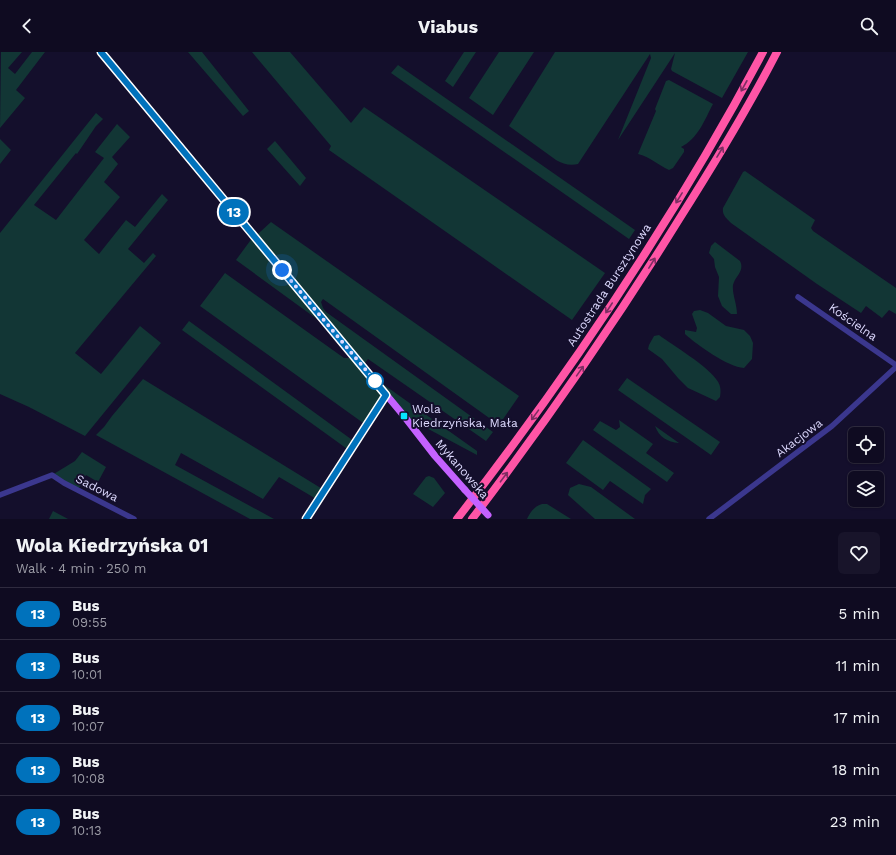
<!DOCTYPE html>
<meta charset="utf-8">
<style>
body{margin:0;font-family:"Work Sans",sans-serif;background:#18142a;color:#f1f3f6;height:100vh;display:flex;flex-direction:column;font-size:15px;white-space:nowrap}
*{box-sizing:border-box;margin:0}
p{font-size:13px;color:#9b9ba5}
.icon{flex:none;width:22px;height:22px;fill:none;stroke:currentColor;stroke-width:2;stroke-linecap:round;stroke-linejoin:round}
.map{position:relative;height:467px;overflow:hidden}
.details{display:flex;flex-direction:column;background:#0f0b21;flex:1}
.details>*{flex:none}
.badge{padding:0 8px;border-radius:13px;font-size:14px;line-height:26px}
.fabs{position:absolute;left:848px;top:375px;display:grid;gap:8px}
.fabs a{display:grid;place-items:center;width:36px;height:36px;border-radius:6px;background:#0f0b21;box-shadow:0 1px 3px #0004,0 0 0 1px #2f2b3f;font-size:20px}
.you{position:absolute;width:20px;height:20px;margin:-10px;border:3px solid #fff;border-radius:50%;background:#1a73e8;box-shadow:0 0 0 6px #1a73e833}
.map>.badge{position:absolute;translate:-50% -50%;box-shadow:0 0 0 2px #fff}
.round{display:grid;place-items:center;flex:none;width:42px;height:42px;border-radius:6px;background:#18142a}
.head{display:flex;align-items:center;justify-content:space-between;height:68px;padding:0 16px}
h1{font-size:19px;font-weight:700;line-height:30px}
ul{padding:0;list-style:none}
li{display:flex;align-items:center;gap:12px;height:52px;padding:0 16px;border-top:1px solid #2f2b3f}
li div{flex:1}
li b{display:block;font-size:15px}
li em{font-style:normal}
li .badge{min-width:44px;font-weight:700;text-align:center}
header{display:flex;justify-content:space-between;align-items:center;height:52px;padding:0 16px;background:#0f0b21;font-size:18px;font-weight:700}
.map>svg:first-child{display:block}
</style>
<header><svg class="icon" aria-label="back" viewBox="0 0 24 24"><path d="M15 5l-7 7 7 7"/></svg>Viabus<svg class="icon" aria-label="search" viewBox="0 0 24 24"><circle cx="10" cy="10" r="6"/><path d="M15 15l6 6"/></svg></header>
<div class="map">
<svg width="896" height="467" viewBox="0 0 896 467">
<rect width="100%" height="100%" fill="#140f2c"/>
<path fill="#123635" d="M1,0H22L8,16L15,22L32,0H45L16,38L25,46L0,76Z
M188,0H202L249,59L243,64Z
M252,0H290L351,71L364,55L605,221L572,268L329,98L331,94Z
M464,0H476L453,35L445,29Z
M499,0H534L493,63L469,46Z
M555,0H748L722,46L672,19L671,17L675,1L618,88L651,6L650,2L578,112C570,114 563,112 556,108L509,74Z
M398,13L635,178L629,187L391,21Z
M669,28L713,52C705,67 698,87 681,95L684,97V100L673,116L669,118C658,113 650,105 638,102L656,59L655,57L666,29Z
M96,61L103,67L96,74L77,102L76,101L34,153L56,168L104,106L95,100L117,72L130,85L112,105L118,112L104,130L120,145L84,188L99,202L126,168L135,175L162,142L168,148L128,197L144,211L153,201L156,204L75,301L101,322L140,274L161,291L85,384L29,355L0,342V181Z
M0,87L11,98L0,112Z
M275,89L306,126L300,134L267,97Z
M745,119L815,168L811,176L813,179L896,236V262L889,258L882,266L866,254L861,261L817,232L731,171C726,166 722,163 723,156L743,120Z
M271,170L519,344L499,373L323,247L321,250L323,256L326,260L493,380L486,389L368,307L365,311L380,330L477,399V403L404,364L386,343L366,373L200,254L225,221L344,306H350L353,303L332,278L236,208L250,189Z
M715,190L740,209C745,219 735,224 733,233C732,242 737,252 737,262H731L722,254L718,244L719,225L715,215L714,207L709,201L711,194Z
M700,258L708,261L726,274L744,278L750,284L753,291L752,307L744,316C728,315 697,293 685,282V278L696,280L697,276L692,262L694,259Z
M189,269L355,390L350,399L182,278Z
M659,283C674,294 706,313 716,327C721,333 721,338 720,345L716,349L688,336L678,326L662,307L648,297L649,293L654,284Z
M627,326L720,390L711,403L618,338Z
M143,327L324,438L318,448L279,425L263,447L181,401L175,413L274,467H250L96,383L104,375L112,364Z
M619,368L653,392L646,401L674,421L667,430L593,378L600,369L616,378L620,375Z
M655,374L679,391C667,390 659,385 655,374Z
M583,388L651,437L645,443L643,452L610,429L603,438L566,411Z
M82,400L106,415L98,430L86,423L78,438L52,423L75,409Z
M429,424L434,426L445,441L433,455L413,442L426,425Z
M579,432L591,435L635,467H595L568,443L570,436Z
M542,452H547L571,467H527C530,460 535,454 542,452Z
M53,459L68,467H49Z"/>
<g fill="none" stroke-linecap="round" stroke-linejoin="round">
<path stroke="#3b378e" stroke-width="5.5" d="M798,245L896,313
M0,443L52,423L64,431L134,467
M307,467L386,343
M709,467L832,374L896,315"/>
<path stroke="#c461ff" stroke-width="7" d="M101,0L404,364L435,404L465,438"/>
<path stroke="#ff55a6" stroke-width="8" d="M457,467C571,320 676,164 763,0
M472,467C545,371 614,272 678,169C713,114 747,58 777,0"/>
<path stroke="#c461ff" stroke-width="7" d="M465,438L488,463"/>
</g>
<defs><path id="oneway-shaft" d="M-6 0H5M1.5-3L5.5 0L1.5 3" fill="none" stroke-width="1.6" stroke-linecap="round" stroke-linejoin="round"/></defs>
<g stroke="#7e2e63">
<use href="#oneway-shaft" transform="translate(744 34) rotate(119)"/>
<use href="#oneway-shaft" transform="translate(720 100) rotate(-59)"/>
<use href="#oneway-shaft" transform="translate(679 146) rotate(122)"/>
<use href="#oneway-shaft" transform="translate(652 211) rotate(-58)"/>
<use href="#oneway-shaft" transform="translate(609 256) rotate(123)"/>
<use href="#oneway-shaft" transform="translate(580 319) rotate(-55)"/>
<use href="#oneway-shaft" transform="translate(535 363) rotate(126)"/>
<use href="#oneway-shaft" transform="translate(504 425) rotate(-53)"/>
</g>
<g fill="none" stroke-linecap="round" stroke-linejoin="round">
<g stroke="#fff" stroke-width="9">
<path id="line" d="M101,0L386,343L306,467"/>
</g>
<use href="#line" stroke="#0072bc" stroke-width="6"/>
<path stroke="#dedaff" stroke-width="4" stroke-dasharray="0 7.2" d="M282,218L375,329"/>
</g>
<circle fill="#fff" stroke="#0072bc" stroke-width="2" cx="375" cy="329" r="8"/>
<rect fill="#06e5ff" stroke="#140f2c" stroke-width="1.5" x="400" y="360" width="8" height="8" rx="2"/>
<g text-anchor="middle" stroke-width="4" stroke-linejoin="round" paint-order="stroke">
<g font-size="12" fill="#dedaff" stroke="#140f2c">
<text transform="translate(609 233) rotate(-57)" y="4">Autostrada Bursztynowa</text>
<text transform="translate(853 270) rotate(35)" y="4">Kościelna</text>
<text transform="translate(799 386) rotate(-37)" y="4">Akacjowa</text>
<text transform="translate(462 417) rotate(49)" y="4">Mykanowska</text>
<text transform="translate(97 436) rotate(27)" y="4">Sadowa</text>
</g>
<g font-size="12" fill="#dedaff" stroke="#140f2c" text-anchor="start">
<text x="412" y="361">Wola<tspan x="412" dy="14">Kiedrzyńska, Mała</tspan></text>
</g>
</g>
</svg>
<div class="fabs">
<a><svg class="icon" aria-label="locate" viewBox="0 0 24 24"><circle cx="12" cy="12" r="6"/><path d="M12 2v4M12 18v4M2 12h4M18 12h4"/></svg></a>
<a><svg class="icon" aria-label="layers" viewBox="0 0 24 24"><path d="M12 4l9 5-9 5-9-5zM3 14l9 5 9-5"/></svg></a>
</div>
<div class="you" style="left:282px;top:218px"></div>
<b class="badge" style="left:234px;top:160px;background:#0072bc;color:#fff">13</b>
</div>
<section class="details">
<div class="head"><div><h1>Wola Kiedrzyńska 01</h1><p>Walk · 4 min · 250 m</p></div><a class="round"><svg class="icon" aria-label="heart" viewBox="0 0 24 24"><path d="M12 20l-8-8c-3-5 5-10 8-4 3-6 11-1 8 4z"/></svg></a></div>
<ul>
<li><span class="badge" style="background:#0072bc;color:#fff">13</span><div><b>Bus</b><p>09:55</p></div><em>5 min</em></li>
<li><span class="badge" style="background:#0072bc;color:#fff">13</span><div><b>Bus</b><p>10:01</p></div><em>11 min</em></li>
<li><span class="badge" style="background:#0072bc;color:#fff">13</span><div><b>Bus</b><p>10:07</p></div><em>17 min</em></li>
<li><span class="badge" style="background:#0072bc;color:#fff">13</span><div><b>Bus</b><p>10:08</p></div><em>18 min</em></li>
<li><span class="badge" style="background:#0072bc;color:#fff">13</span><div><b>Bus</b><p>10:13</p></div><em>23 min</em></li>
</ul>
</section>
